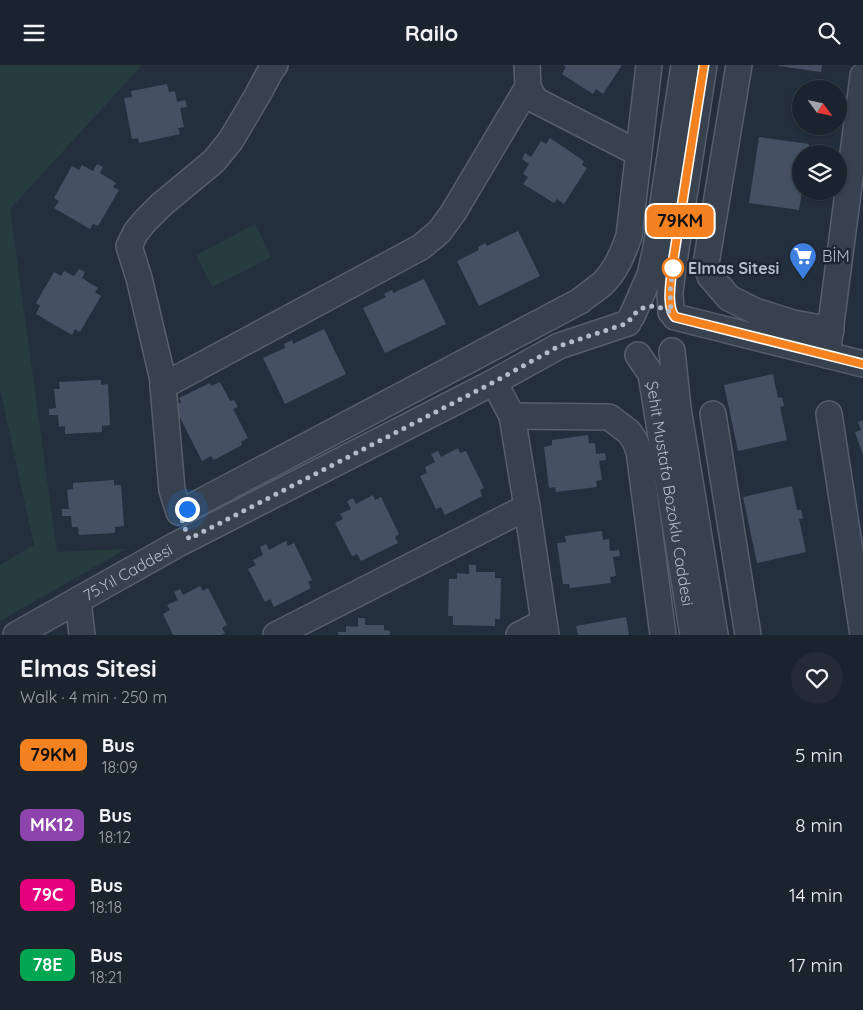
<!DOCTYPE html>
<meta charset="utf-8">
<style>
body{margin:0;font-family:Quicksand,sans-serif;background:#242b36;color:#f1f3f6;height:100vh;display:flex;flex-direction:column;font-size:19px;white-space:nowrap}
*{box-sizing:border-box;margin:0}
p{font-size:16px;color:#a0a4aa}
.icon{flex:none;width:28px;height:28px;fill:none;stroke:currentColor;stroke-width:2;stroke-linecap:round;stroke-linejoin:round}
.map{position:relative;height:570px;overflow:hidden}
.drawer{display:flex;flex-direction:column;background:#1b232e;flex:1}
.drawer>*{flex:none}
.badge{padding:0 10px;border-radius:8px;font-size:18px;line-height:32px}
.needle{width:32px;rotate:123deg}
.buttons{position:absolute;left:792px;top:15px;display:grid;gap:10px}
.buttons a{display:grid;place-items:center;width:55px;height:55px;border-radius:50%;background:#1b232e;box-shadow:0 1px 4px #0004,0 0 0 1px #39404a;font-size:25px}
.you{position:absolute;width:25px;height:25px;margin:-12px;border:4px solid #fff;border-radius:50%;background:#1a73e8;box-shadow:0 0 0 8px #1a73e833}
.map>.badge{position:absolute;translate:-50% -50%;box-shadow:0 0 0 2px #fff}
.round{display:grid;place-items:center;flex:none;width:52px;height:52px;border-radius:26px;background:#242b36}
.head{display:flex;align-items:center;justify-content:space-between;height:85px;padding:0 20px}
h1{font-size:24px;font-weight:700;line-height:38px}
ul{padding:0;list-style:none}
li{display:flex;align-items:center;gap:15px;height:70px;padding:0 20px}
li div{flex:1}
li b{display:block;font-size:19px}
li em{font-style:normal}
li .badge{min-width:55px;font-weight:700;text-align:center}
header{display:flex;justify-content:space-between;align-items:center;height:65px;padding:0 20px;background:#1b232e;font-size:22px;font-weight:700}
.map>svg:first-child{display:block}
</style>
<header><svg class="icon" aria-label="menu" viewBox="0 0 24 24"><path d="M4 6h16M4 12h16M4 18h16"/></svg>Railo<svg class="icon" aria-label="search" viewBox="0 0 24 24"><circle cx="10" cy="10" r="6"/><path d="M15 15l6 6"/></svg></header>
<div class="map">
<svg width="863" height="570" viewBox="0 0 863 570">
<rect width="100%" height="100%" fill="#242f3e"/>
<path fill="#263c3f" d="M0,0H142L10,144L57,487L126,484L0,556V500L34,480L0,324Z
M255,159L271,192L212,222L196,190Z"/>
<path fill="#455162" d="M563,0H622L603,29L596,24L593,29L562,9L566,2Z
M779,0H822L821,7L779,1Z
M167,19L169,27L175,26L177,37L185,35L187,42L180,43L184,62L178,63L180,69L139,78L138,73L132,74L124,33L132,32L131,26Z
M759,72L809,79L808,89H801L802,126L799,145L749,138Z
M550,73L584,96L582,100L587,103L564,139L557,134L554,138L523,119L528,112L523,109L529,99L522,94L525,88L531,92L541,76L546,79Z
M97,99L103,102L100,108L116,118L113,122L119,125L98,161L93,159L90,164L54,143L59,136L54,133L72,101L79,105L82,100L93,106Z
M518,166L540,211L479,241L457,196L479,185L478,182L485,178L487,181Z
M79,204L85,207L82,213L98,223L95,227L101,231L80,267L75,264L72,270L36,249L40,241L36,238L54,207L61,211L64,206L74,211Z
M424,214L446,259L385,288L363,243L386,232L384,229L392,225L393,228Z
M324,264L346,309L285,339L263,293L285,283L284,279L292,275L293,279Z
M773,309L778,333L782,332L784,341L780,342L787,375L738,386L724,320Z
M101,315V320L108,319L110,360L102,361V367L65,369V361L59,362L58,350H49V344L56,343L54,324H60L59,317Z
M220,317L230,336L234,335L238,342L233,344L248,373L241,377L242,380L214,395L211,391L202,396L174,341L181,337L179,333L210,318L211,321Z
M863,355V390L855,367L861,365L858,357Z
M588,370L589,378H595L596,389L605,388L606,395L599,396L602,415L596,416L597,422L556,427L555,422L549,423L544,382L552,380V375Z
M458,383L460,388L466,386L484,423L480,425L482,431L445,450L441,442L436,444L420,411L427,408L425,402L435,397L431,389L438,386L441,392Z
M114,415V420H121L124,461L115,462V468L79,470L78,462H72L71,451H62V444H69L67,425L73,424V418Z
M792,421L797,445H801L803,453L799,454L806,487L757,498L743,432Z
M373,430L375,435L381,432L399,469L395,472L398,478L361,496L357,489L352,491L335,458L343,454L340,449L351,444L347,436L353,433L356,439Z
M602,466L603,475L609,474L610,486L619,485L620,491L613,492L616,511L610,512L611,518L570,523L569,519H563L557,478L566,477L565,471Z
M286,476L288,481L294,478L312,515L308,517L311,523L274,542L270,534L265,537L248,504L256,500L253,495L263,490L260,482L266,479L269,485Z
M469,500H476V507H495V513H501L500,554H495V561L453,560V551H448L449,514H457V508L469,509Z
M200,521L203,526L208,523L227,560L222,563L225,568L222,570H173L163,549L170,545L167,540L178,535L174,527L180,524L183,530Z
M626,552L629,570H578L576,561Z
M358,553H365V560H384V565L390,566V570H338V567H346V561L358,562Z"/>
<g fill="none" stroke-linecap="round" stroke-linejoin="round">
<g stroke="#565f6c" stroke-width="28">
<g id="minor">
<path d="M275,0L271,5L257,31L231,75L214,96L161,140L146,155L136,167L129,181L139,213L163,315V321L172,425L179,447L187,444L580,236C587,230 595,225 602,219C616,206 623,188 629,171L649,0"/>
<path d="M527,0L528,22L535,35L638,88"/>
<path d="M739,0L706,199L710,211L729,233L755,246L793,258L831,265"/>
<path d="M671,247L670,227L673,203L704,0"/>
<path d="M632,251L650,210L656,183L684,0"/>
<path d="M675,252L863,299"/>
<path d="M672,286L678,343L715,570"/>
<path id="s1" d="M638,290L651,309L693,570"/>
<path d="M827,290L863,11"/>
<path d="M163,321L421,182L439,167L453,148L528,22"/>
<path d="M713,349L748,570"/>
<path d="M829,349L863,570"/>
<path d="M512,351L609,352L629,367L635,376L639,386L663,570"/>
<path d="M527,442L546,570"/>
<path d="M78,535L82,570"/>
<path id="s2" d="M16,570L176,480L494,317L559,281L628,258"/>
<path d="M276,570L527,442L512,351L494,317"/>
<path d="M519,570L544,557"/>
</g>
</g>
<use href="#minor" stroke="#38414e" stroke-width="25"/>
</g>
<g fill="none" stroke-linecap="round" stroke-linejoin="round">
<g stroke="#fff" stroke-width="11">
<path id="line" d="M704,0L672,203C671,217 666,241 675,252L863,299"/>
</g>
<use href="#line" stroke="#f58220" stroke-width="8"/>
<path stroke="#b4bcc9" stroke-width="5" stroke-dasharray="0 9" d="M187,444L179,447L189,474L494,317L559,281L628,258C638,240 653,236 671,248L670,227L673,203"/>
</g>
<defs>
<g id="supermarket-pin" transform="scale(1.4375)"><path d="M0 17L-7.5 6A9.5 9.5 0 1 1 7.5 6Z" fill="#3f7fe0" stroke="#1d2633"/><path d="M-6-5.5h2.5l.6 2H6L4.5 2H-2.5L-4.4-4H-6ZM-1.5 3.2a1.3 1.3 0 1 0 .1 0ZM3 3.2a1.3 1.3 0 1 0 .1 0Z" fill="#fff"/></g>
</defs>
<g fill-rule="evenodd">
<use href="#supermarket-pin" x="803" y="191"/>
</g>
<circle fill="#fff" stroke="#f58220" stroke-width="2.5" cx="673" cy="203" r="10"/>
<g text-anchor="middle" stroke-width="5" stroke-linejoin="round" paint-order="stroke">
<g font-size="16" fill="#b4bcc9" stroke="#1d2633" text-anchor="start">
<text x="822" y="197">BİM</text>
</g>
<g font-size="16" font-weight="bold" fill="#b4bcc9" stroke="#1d2633" text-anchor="start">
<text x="688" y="209">Elmas Sitesi</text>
</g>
<g font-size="16" fill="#b4bcc9" stroke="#1d2633">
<text dy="6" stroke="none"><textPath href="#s1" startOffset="144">Şehit Mustafa Bozoklu Caddesi</textPath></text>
<text dy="6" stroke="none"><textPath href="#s2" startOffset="128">75.Yıl Caddesi</textPath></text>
</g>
</g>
</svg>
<div class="buttons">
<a><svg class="needle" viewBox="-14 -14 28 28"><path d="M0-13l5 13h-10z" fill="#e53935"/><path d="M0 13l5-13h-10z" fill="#a0a4aa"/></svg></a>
<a><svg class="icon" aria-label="layers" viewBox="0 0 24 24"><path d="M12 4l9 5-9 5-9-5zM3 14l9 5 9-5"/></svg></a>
</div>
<div class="you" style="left:187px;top:444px"></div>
<b class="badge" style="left:680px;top:156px;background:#f58220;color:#111">79KM</b>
</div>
<section class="drawer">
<div class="head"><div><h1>Elmas Sitesi</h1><p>Walk · 4 min · 250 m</p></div><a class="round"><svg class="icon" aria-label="heart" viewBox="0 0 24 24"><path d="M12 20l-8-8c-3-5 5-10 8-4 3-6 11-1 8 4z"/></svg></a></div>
<ul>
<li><span class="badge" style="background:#f58220;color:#111">79KM</span><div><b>Bus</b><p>18:09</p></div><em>5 min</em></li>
<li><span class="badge" style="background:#8e44ad;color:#fff">MK12</span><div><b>Bus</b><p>18:12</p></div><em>8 min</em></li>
<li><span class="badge" style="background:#e6007e;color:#fff">79C</span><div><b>Bus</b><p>18:18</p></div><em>14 min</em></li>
<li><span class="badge" style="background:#00a651;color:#fff">78E</span><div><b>Bus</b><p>18:21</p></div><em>17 min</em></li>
</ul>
</section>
